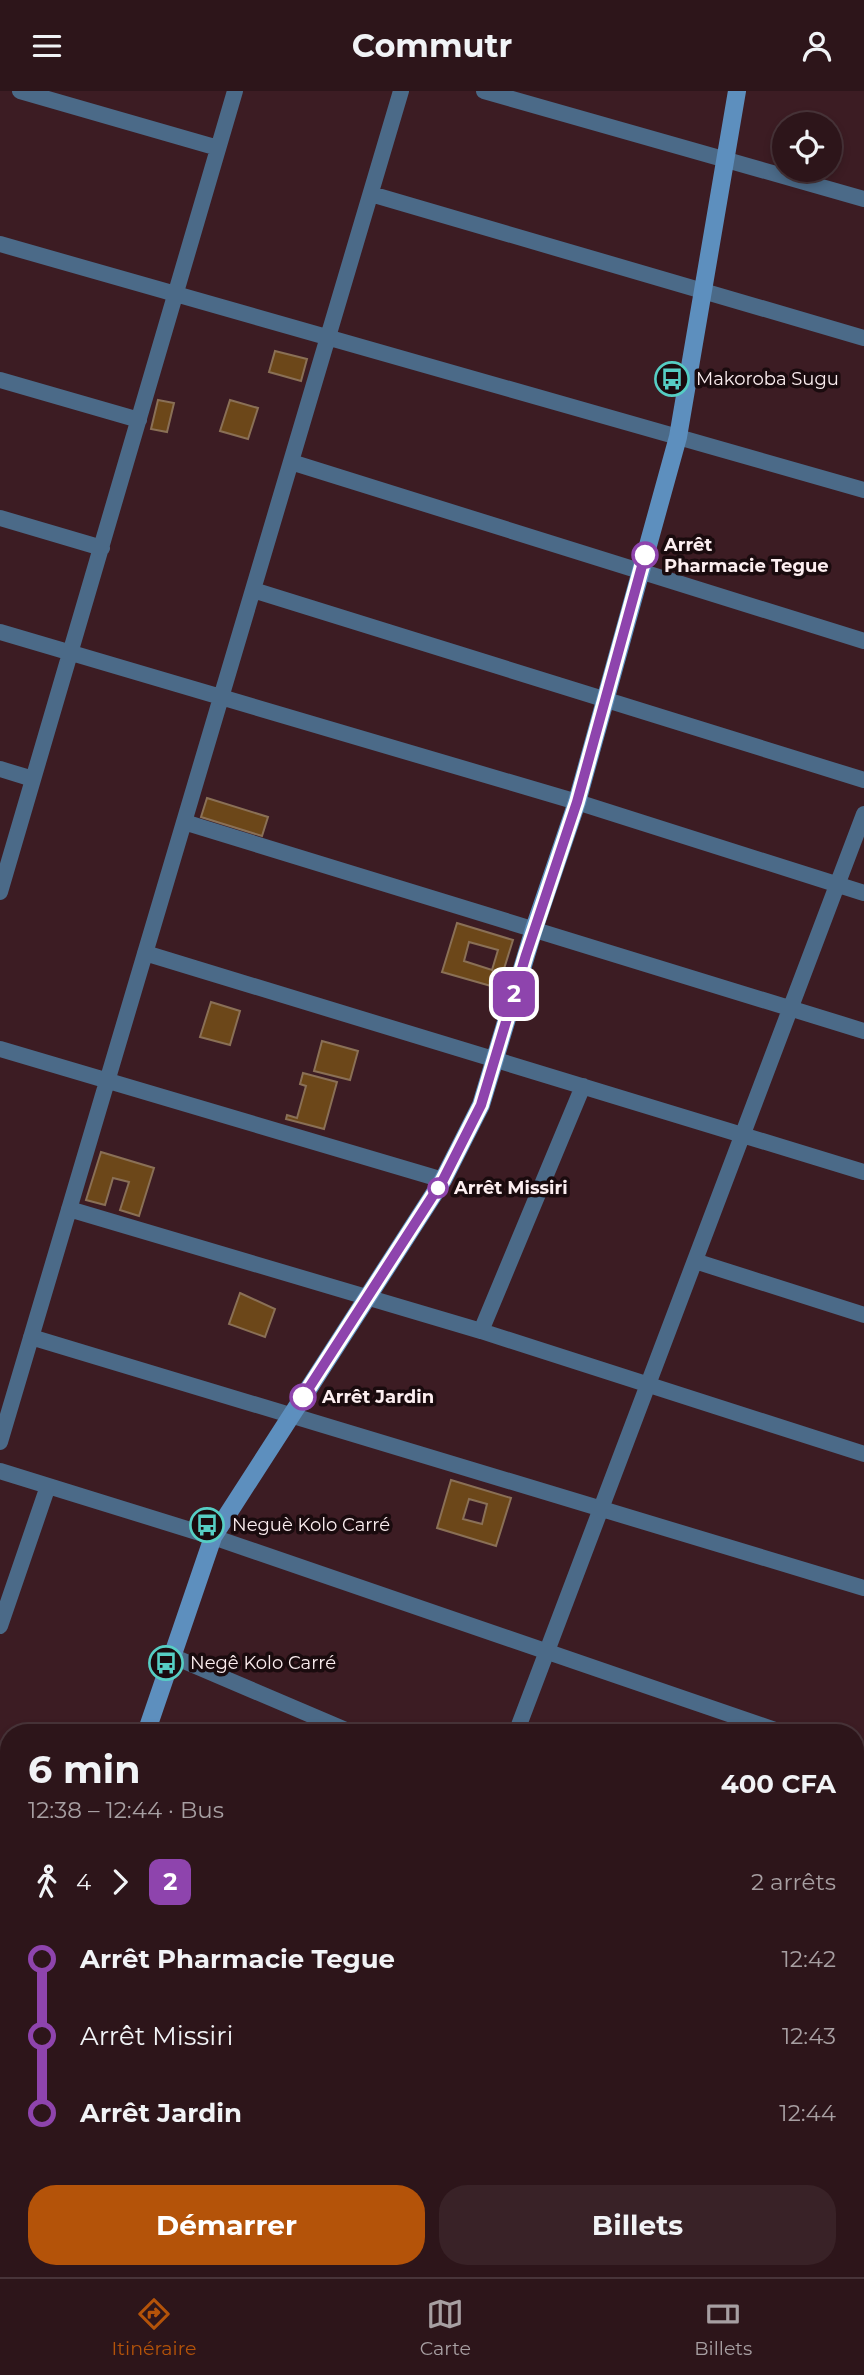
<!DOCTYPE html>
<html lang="fr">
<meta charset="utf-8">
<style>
body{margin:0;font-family:Montserrat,sans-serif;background:#392227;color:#f1f3f6;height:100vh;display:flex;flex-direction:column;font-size:26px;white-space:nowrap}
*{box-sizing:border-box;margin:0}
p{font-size:23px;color:#a79fa2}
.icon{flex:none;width:38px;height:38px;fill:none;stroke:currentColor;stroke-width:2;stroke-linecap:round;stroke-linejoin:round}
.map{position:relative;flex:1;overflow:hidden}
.details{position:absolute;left:0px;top:1633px;width:864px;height:555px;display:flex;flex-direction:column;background:#2d151a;border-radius:28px 28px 0 0;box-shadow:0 4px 10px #0003,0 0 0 2px #483439}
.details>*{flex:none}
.badge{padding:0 14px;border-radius:10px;font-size:24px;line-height:46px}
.fabs{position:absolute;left:772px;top:21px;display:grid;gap:14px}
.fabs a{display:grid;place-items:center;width:70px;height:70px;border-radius:50%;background:#2d151a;box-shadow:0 4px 10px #0003,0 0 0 2px #483439;font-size:35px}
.map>.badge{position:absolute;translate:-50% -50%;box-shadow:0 0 0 4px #fff}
.legs{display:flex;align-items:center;gap:10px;height:77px;padding:0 28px;font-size:23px}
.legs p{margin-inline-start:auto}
.overview{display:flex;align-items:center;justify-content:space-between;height:119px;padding:0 28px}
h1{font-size:38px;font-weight:700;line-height:52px}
.cta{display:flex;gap:14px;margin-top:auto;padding:14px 28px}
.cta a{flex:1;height:80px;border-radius:28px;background:#b45309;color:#fff;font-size:28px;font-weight:700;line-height:80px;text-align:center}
.cta a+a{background:#392227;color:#f1f3f6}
ul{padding:0 28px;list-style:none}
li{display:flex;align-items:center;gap:24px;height:77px;font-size:26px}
li i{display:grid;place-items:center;width:10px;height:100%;margin:0 9px;background:currentColor}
li i::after{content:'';width:18px;height:18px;margin:-9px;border:5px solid;border-radius:50%;background:#2d151a}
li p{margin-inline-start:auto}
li:first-child i{background:linear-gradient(#0000 50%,currentColor 0)}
li:last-child i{background:linear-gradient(currentColor 50%,#0000 0)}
header{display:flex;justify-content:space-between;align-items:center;height:91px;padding:0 28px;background:#2d151a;font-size:32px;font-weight:700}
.menu{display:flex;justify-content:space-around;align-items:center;height:98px;border-top:2px solid #483439;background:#2d151a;font-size:19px;color:#a79fa2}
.menu a{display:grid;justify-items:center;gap:4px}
.menu .current{color:#b45309}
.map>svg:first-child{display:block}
</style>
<header><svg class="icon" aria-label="menu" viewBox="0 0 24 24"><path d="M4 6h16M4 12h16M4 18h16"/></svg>Commutr<svg class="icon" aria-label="person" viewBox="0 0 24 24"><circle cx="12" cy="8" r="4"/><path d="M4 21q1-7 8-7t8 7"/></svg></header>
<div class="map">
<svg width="864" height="2186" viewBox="0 0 864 2186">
<rect width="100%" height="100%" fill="#3c1c23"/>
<path fill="#6c4719" stroke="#8a7056" stroke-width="2" fill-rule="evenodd" d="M275,260L307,268L301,290L269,281Z
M158,309L174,312L167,341L151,338Z
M230,309L258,317L248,348L220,340Z
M207,707L268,726L262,745L201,726Z
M457,832L513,849L498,897L442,881ZM469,851L498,859L492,879L464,870Z
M211,911L240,920L230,954L200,946Z
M322,950L358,960L350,989L314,980Z
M303,982L337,991L324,1038L286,1028L287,1024L297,1027L306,995L300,993Z
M101,1061L154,1077L139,1125L120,1119L129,1091L113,1087L105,1114L86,1109Z
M240,1202L275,1218L265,1246L229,1233Z
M451,1389L511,1407L496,1455L437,1437ZM469,1408L487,1413L482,1433L463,1428Z"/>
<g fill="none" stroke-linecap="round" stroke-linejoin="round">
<path stroke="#4b6a88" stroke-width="16" d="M20,0L218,57
M484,0L864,108
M371,103L864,247
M0,153L864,399
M0,289L139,329
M291,371L864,550
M0,427L102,457
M253,499L864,689
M0,541L577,711L864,802
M0,678L33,688
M184,731L864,940
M0,801L235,0
M145,862L864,1081
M0,958L443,1089
M69,1118L481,1240L864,1363
M695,1170L864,1224
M481,1240L583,995
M31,1246L864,1497
M0,1351L401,0
M0,1380L213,1446L784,1642
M0,1535L48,1395
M172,1565L353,1642
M516,1642L864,723
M856,1666L864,1669
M856,1833L864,1836
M856,1885L864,1874
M0,1950L9,1952
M856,2098L864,2087
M184,2186L186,2179
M347,2186L348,2179
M509,2186L510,2179
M675,2186L676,2179
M762,2186L764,2179"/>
<path stroke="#5d8fbe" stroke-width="18" d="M146,1642L213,1446L443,1089L481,1014L534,838L577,711L678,346L737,0
M16,2186L17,2179"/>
</g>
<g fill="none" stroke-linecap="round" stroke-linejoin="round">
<g stroke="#fff" stroke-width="16">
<path id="line-1" d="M303,1306L443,1089L481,1014L526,864L577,711L645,464"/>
</g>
<use href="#line-1" stroke="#8e44ad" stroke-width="10"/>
</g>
<defs>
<g id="bus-ring" transform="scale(1.75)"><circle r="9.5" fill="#1a0b0e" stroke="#56cec4" stroke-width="1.5"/><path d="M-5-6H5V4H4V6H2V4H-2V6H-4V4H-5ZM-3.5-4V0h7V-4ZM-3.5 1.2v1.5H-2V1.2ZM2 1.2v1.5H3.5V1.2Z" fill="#56cec4"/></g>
</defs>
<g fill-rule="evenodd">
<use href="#bus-ring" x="672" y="288"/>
<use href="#bus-ring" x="207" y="1434"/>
<use href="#bus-ring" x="166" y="1572"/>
</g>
<g fill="#fff" stroke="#8e44ad" stroke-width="3.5">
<circle cx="645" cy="464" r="12"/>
<circle cx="438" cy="1097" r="9"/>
<circle cx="303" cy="1306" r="12"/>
</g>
<g text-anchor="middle" stroke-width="7" stroke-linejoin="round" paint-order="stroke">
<g font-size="18" fill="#fceef0" stroke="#1a0b0e" text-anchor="start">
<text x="696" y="294">Makoroba Sugu</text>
<text x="232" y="1440">Neguè Kolo Carré</text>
<text x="190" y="1578">Negê Kolo Carré</text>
</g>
<g font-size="18" font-weight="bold" fill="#fceef0" stroke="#1a0b0e" text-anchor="start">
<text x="664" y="460">Arrêt<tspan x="664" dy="21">Pharmacie Tegue</tspan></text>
<text x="454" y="1103">Arrêt Missiri</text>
<text x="322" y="1312">Arrêt Jardin</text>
</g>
</g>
</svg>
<div class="fabs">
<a><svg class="icon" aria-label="locate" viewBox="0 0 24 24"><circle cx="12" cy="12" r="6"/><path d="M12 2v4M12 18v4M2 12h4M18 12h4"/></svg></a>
</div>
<b class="badge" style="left:514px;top:903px;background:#8e44ad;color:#fff">2</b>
<section class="details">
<div class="overview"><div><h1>6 min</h1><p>12:38 – 12:44 · Bus</p></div><b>400 CFA</b></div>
<div class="legs"><svg class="icon" aria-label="walk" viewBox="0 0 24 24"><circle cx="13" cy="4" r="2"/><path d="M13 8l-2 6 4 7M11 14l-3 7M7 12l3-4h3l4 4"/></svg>4<svg class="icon" aria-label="forward" viewBox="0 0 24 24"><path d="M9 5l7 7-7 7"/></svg><b class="badge" style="background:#8e44ad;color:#fff">2</b><p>2 arrêts</p></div>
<ul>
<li><i style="color:#8e44ad"></i><b>Arrêt Pharmacie Tegue</b><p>12:42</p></li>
<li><i style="color:#8e44ad"></i><span>Arrêt Missiri</span><p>12:43</p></li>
<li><i style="color:#8e44ad"></i><b>Arrêt Jardin</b><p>12:44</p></li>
</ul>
<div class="cta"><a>Démarrer</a><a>Billets</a></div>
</section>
</div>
<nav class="menu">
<a class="current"><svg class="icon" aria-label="directions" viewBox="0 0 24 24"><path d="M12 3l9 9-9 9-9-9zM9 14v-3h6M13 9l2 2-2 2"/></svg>Itinéraire</a>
<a><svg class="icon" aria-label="map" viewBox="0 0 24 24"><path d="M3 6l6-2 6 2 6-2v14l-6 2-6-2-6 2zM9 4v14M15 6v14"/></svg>Carte</a>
<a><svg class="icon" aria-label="tickets" viewBox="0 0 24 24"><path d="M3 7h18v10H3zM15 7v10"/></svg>Billets</a>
</nav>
